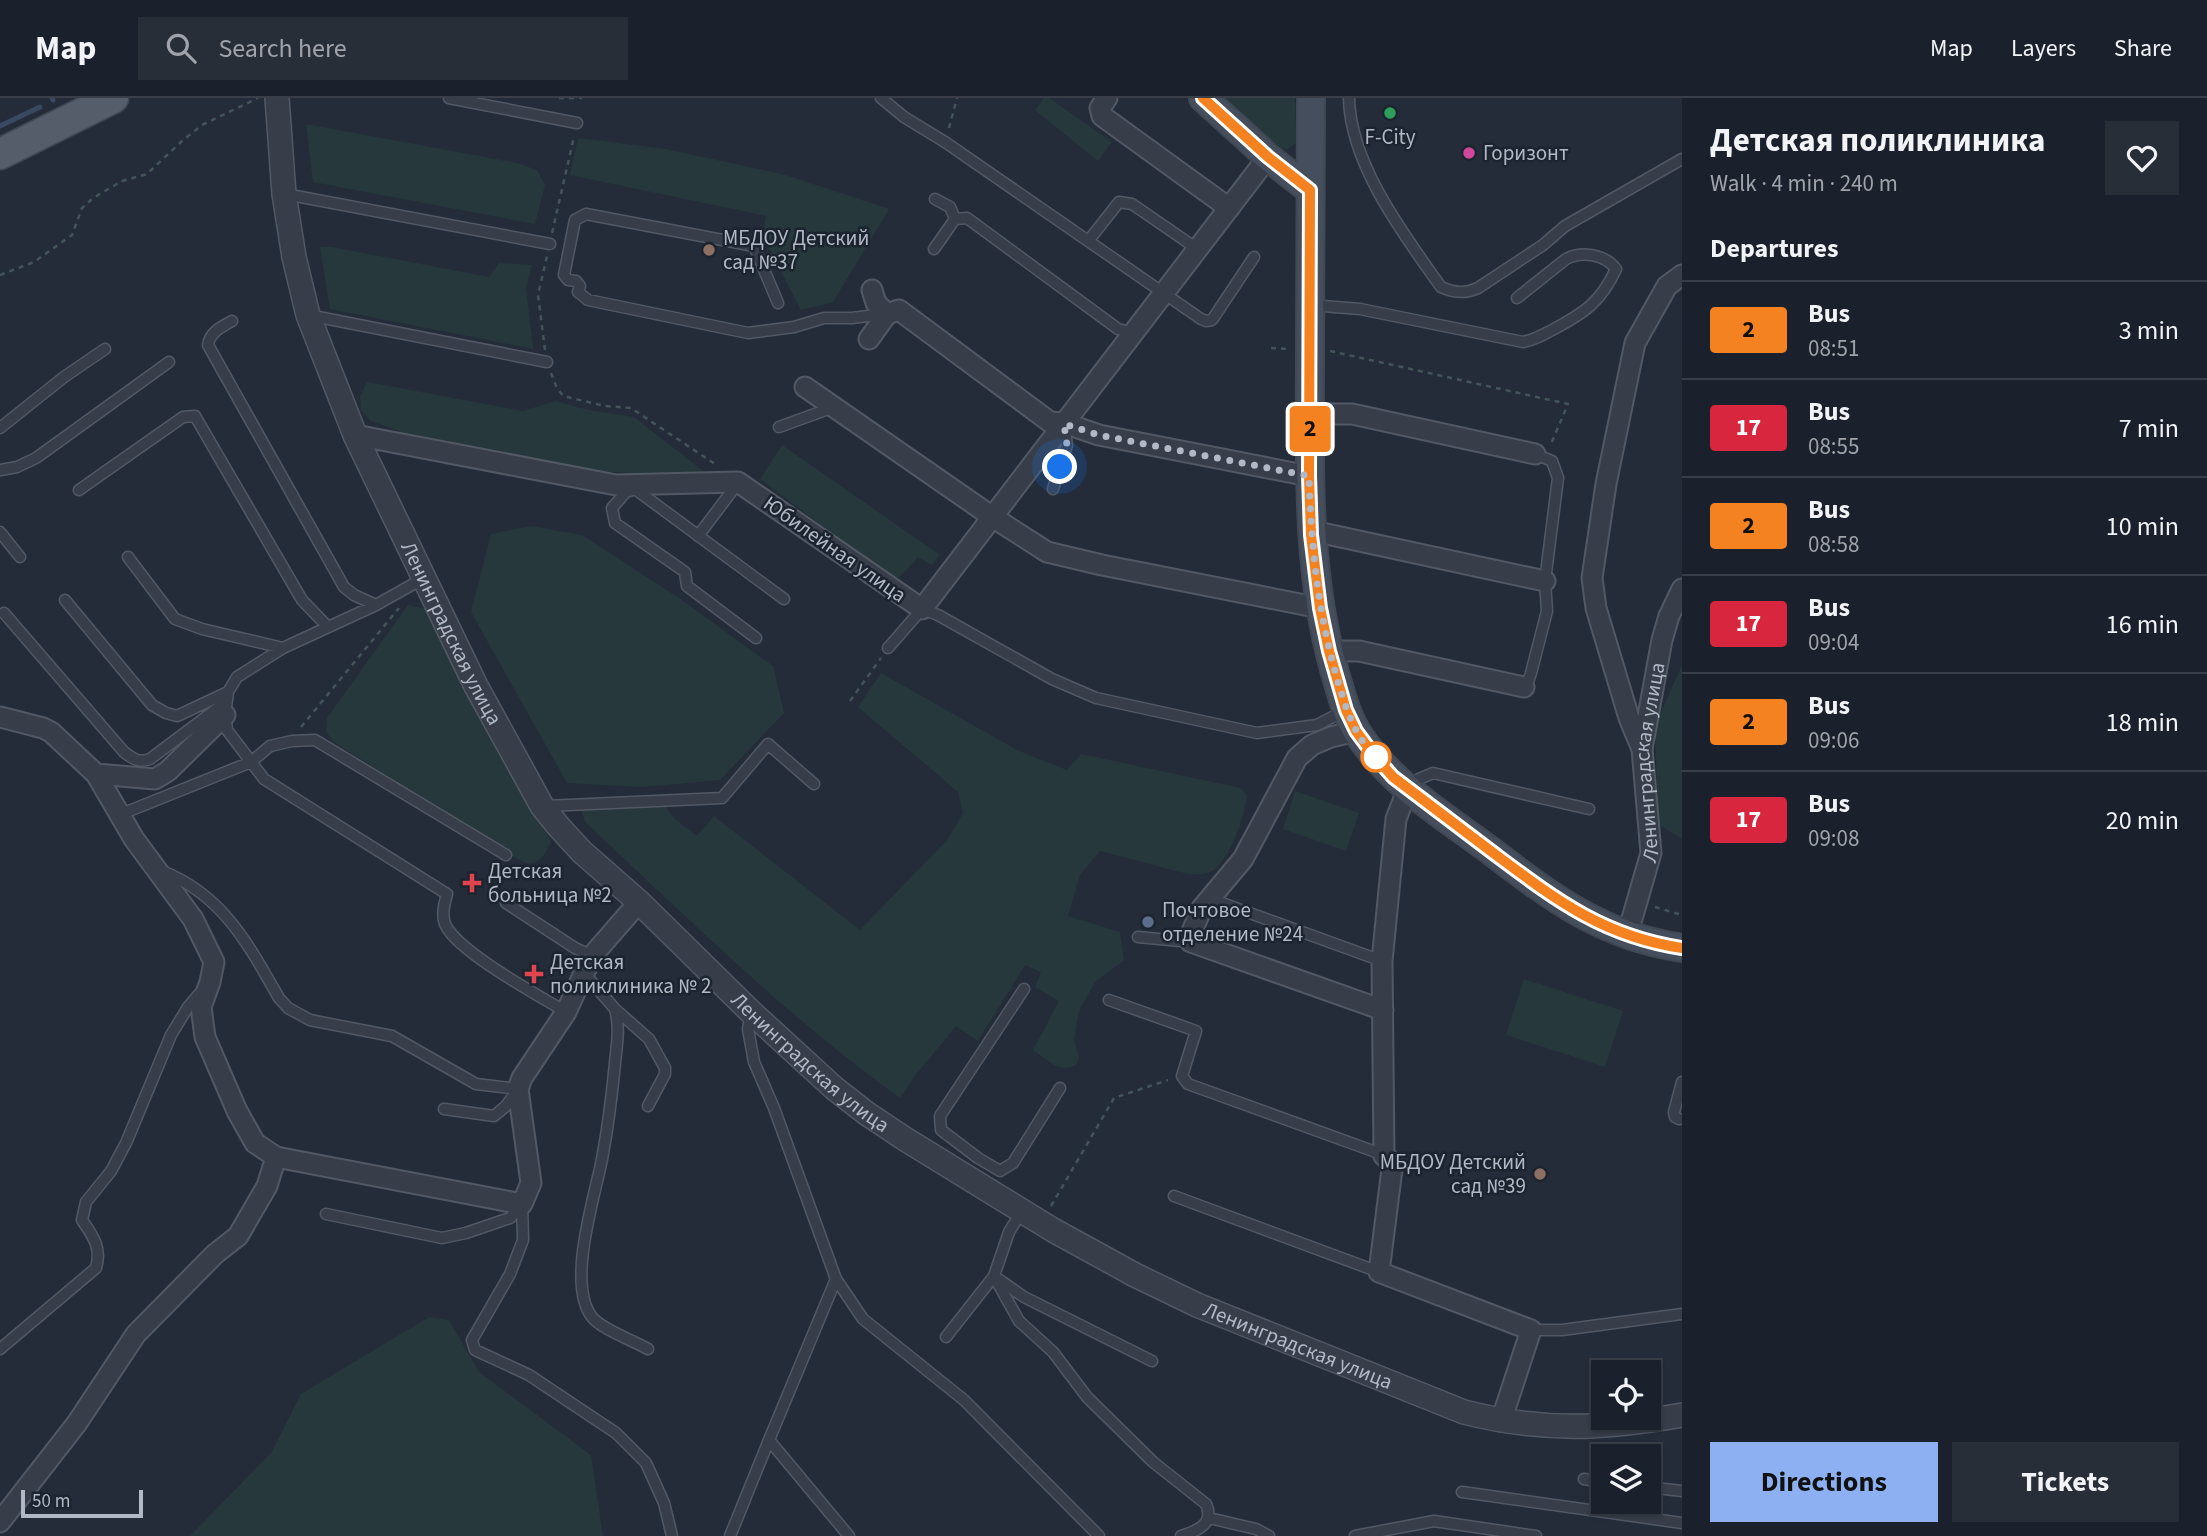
<!DOCTYPE html>
<meta charset="utf-8">
<style>
body{margin:0;font-family:"Source Sans 3",sans-serif;background:#282e38;color:#f1f3f6;height:100vh;display:flex;flex-direction:column;font-size:26px;white-space:nowrap}
*{box-sizing:border-box;margin:0}
p{font-size:23px;color:#a0a3a9}
.icon{flex:none;width:38px;height:38px;fill:none;stroke:currentColor;stroke-width:2;stroke-linecap:round;stroke-linejoin:round}
.map{position:relative;flex:1;overflow:hidden}
.panel{display:flex;flex-direction:column;background:#1b212c;width:525px}
.panel>*{flex:none}
.badge{padding:0 14px;border-radius:5px;font-size:24px;line-height:46px}
.tools{position:absolute;left:1591px;top:1262px;display:grid;gap:14px}
.tools a{display:grid;place-items:center;width:70px;height:70px;border-radius:0px;background:#1b212c;box-shadow:0 2px 5px #0004,0 0 0 2px #393e48;font-size:35px}
.scale{position:absolute;left:21px;bottom:18px;width:122px;box-sizing:border-box;padding-left:7px;border:4px solid #b2b9c6;border-top:0;font-size:19px;line-height:24px;white-space:nowrap;color:#b2b9c6;-webkit-text-stroke:5px #1c242f;paint-order:stroke}
.you{position:absolute;width:35px;height:35px;margin:-18px;border:5px solid #fff;border-radius:50%;background:#1a73e8;box-shadow:0 0 0 10px #1a73e833}
.map>.badge{position:absolute;translate:-50% -50%;box-shadow:0 0 0 4px #fff}
h2{padding:0 28px;font-size:26px;line-height:63px}
.round{display:grid;place-items:center;flex:none;width:74px;height:74px;border-radius:0px;background:#282e38}
.overview{display:flex;align-items:center;justify-content:space-between;height:119px;padding:0 28px}
h1{font-size:33px;font-weight:700;line-height:52px}
.action{display:flex;gap:14px;margin-top:auto;padding:14px 28px}
.action a{flex:1;height:80px;border-radius:0px;background:#8cb0f2;color:#111;font-size:28px;font-weight:700;line-height:80px;text-align:center}
.action a+a{background:#282e38;color:#f1f3f6}
ul{padding:0;list-style:none}
li{display:flex;align-items:center;gap:21px;height:98px;padding:0 28px;border-top:2px solid #393e48}
li div{flex:1}
li b{display:block;font-size:26px}
li em{font-style:normal}
li .badge{min-width:77px;font-weight:700;text-align:center}
header{display:flex;align-items:center;gap:42px;box-sizing:border-box;height:98px;padding:0 35px;background:#1b212c;border-bottom:2px solid #393e48}
header strong{font-size:33px}
nav{display:flex;gap:38px;margin-inline-start:auto;font-size:24px}
.search{width:490px;height:63px;background:#282e38;display:flex;align-items:center;gap:18px;box-sizing:border-box;padding:0 24px;border-radius:0px;color:#a0a3a9;font-size:26px}
main{display:flex;flex:1;min-height:0}
.map>svg:first-child{display:block}
</style>
<header>
<strong>Map</strong>
<div class="search"><svg class="icon" aria-label="search" viewBox="0 0 24 24"><circle cx="10" cy="10" r="6"/><path d="M15 15l6 6"/></svg>Search here</div>
<nav><a>Map</a><a>Layers</a><a>Share</a></nav>
</header>
<main>
<div class="map">
<svg width="1682" height="1438" viewBox="0 0 1682 1438">
<rect width="100%" height="100%" fill="#242c3a"/>
<path fill="#26383b" d="M1044,0H1049L1112,44L1098,63L1035,12Z
M1213,0H1295L1296,45L1287,52L1268,43Z
M306,26L517,65L537,72L545,87L535,126L313,84Z
M578,40L666,51L786,77L889,111L833,204L801,212L763,139L766,118L570,77Z
M320,149H332L489,179L499,165L532,167L526,189L533,251L330,211Z
M367,284L523,313L555,303L589,312L634,319L707,376L667,377L596,373L419,340L371,323L361,312L360,299Z
M782,347L940,457L932,467L918,459L896,483L760,381Z
M531,428L582,437L676,498L773,568L784,615L720,682L642,689L567,685L471,514L491,436Z
M408,507L427,511L551,744C540,769 529,771 508,754L334,644L326,634L327,620Z
M1682,567V741L1658,726L1655,628Z
M881,575L1017,652L1067,672L1081,656L1241,690L1247,698C1244,719 1232,756 1215,771C1207,777 1198,777 1188,776L1100,753L1080,777L1068,818L1120,834L1124,862L1095,884L1079,913L1074,941L1079,959L1076,967C1059,976 1047,961 1033,952L1059,903L1035,889L1041,874L1025,867L978,943L956,928L914,979L900,1000C786,918 687,819 585,724L581,711L662,705L675,721L697,738L714,718L860,832L947,742L963,715L958,694L858,609Z
M1295,693L1359,715L1346,753L1283,731Z
M1524,881L1623,913L1605,969L1506,937Z
M429,1219L449,1222L479,1274L591,1357L603,1438H190L271,1355L301,1296Z"/>
<g fill="none" stroke-linecap="round" stroke-linejoin="round">
<path stroke="#3a4962" stroke-width="5" d="M52,0L53,2
M0,28L40,9"/>
<g stroke="#525965" stroke-width="13">
<path id="service" d="M449,0L577,25
M881,0L904,19L945,44L1201,221L1206,223L1212,222L1254,159
M1349,0C1350,66 1404,137 1441,189C1454,195 1465,196 1478,190L1543,147L1565,128L1682,61
M285,96L550,146
M935,101L950,109L955,121
M1089,142L1119,104L1132,106L1196,150
M934,151L955,121L967,120L1118,231L1133,235
M778,205L754,148L586,116L575,122L564,177L568,182L576,183L580,188L578,194L588,202L748,235L794,229L824,220H852L885,216
M1310,207L1360,211L1523,244C1534,242 1543,237 1554,231C1584,215 1601,204 1616,171C1605,156 1582,153 1566,161L1517,200
M308,217L547,264
M232,223C221,229 210,234 208,247L344,489L354,497L376,507
M779,329L834,309
M0,330L64,279L105,251
M0,372L17,369L36,360L169,264
M1053,391L1067,347L1064,327
M79,392L183,319L195,318L302,502L328,529
M0,434L20,459
M698,438L738,385
M128,459L175,521L202,531L283,550
M424,480L376,507L283,550L237,579L228,594L225,617L227,632L264,681L447,796C444,807 441,818 446,828C460,855 538,897 566,914
M65,502L152,607L166,615L177,618L228,594
M4,515L124,654C133,661 139,665 150,661L226,604
M756,540L687,488L685,474L615,425L612,410L626,394L635,391L784,501
M888,550L922,511L938,517L1052,581L1096,600L1257,635L1317,627L1346,612
M1524,589L1528,584L1531,575L1547,513L1545,483L1558,380L1552,363L1535,356
M1409,689L1419,681L1433,675L1589,711
M546,708L722,700L768,646L814,686
M119,717L251,664L270,648L292,643L315,642L506,757
M162,773C223,797 248,846 279,900L288,910L310,922L392,938L476,986L518,991L506,1008L494,1018L444,1011
M1211,801L1382,863
M506,805L575,850L592,858
M1138,839L1191,844
M584,875L615,911L649,941L665,970V976L648,1008
M1024,891L940,1018L941,1032L978,1060L1000,1073L1013,1065L1060,990
M1109,902L1196,933L1182,978L1188,986L1384,1057
M615,911C620,929 617,946 615,965C612,997 608,1029 602,1061C595,1098 566,1186 592,1219C601,1231 634,1243 648,1251
M751,914L748,931L754,964L774,1010L836,1181L863,1221L964,1302L1099,1438
M1679,1021L1675,1019L1674,1014L1682,984
M1174,1098L1379,1174
M522,1106L523,1142L510,1176L472,1242L475,1252L529,1277L616,1335L646,1365L664,1405L672,1438
M1022,1113L1009,1134L994,1178L1024,1199L1152,1263
M326,1116L442,1140L466,1135L510,1120L522,1107
M836,1181L769,1342L849,1438
M1531,1232H1562L1682,1216
M946,1239L994,1178L1019,1223L1053,1254L1087,1299L1153,1364L1206,1406C1215,1426 1197,1433 1181,1438
M0,1251L96,1170C102,1150 93,1138 82,1122L86,1104L111,1073L126,1045L171,937L188,909L200,895
M1584,1381L1603,1384
M1648,1389L1682,1393
M1462,1394L1682,1425
M1209,1420L1256,1431L1269,1438
M730,1438L769,1342
M1355,1438L1434,1423L1536,1438"/>
</g>
<g stroke="#525965" stroke-width="23">
<g id="minor">
<path d="M1107,0L1100,10L1102,18L1229,110"/>
<path d="M872,192L876,205L887,216"/>
<path d="M869,241L887,216L899,212L1050,324L1064,325L1099,337L1309,378"/>
<path d="M805,289L994,420L1047,454L1102,467L1320,510"/>
<path d="M1310,316H1352L1535,356"/>
<path d="M355,337L616,387L738,384L922,511L1268,59"/>
<path d="M1311,437L1322,435L1545,483"/>
<path d="M1329,553H1359L1524,589"/>
<path d="M0,619L43,630L51,634L96,676L155,681L168,673L225,617"/>
<path d="M1356,633L1331,639L1312,647L1297,660L1243,761L1202,810L1190,838L1191,844L1383,912"/>
<path d="M1642,651L1629,620L1596,510L1592,480L1606,386L1635,245L1667,188L1682,177"/>
<path d="M96,676L134,741L193,821L214,864L210,884L201,909L205,939L237,1013L255,1045L276,1059L522,1106L531,1085L518,991L522,980L566,914L592,858L639,804"/>
<path d="M1408,690L1396,721L1382,863L1384,1058L1391,1063L1392,1071L1379,1174L1531,1232L1501,1323"/>
<path id="s1" d="M1627,838L1651,755L1642,651L1662,542L1669,518L1682,491"/>
<path d="M0,1424L77,1325L136,1236L215,1156L238,1138L267,1088L276,1059"/>
</g>
</g>
<g stroke="#525965" stroke-width="26">
<g id="tertiary">
<path id="s2" d="M277,0L284,96L294,159L308,217L355,337L476,588L542,708L559,729L582,754L639,804L751,914L834,990L866,1015L905,1041L1053,1132L1135,1177L1197,1207L1464,1314C1543,1334 1603,1331 1682,1317"/>
</g>
</g>
<g stroke="#404853" stroke-width="30">
<path id="secondary" d="M1203,0L1268,59L1310,92
M1311,0C1310,85 1310,170 1310,254C1310,363 1305,469 1335,575C1341,595 1346,616 1357,634C1389,685 1444,718 1491,753C1554,801 1602,838 1682,850"/>
</g>
<g stroke="#404853" stroke-width="33">
<path id="primary" d="M0,56L113,0"/>
</g>
<path stroke="#435558" stroke-width="2.5" stroke-dasharray="5 5" stroke-linecap="butt" d="M559,0H582
M949,30L957,0
M552,135L574,39
M0,177L34,164L72,137L82,110L93,100L122,83L147,76L182,43L202,27L258,0
M1271,250L1288,251
M545,252L538,197L547,158
M1330,253L1568,306L1551,346
M551,275L556,288L563,298L605,308L631,310L715,366
M850,603L881,560
M301,629L399,510
M1655,809L1682,817
M1051,1108L1114,1000L1168,982"/>
<use href="#service" stroke="#373e4a" stroke-width="10"/>
<use href="#minor" stroke="#373e4a" stroke-width="19"/>
<use href="#tertiary" stroke="#373e4a" stroke-width="23"/>
<use href="#secondary" stroke="#454e5d" stroke-width="26"/>
<use href="#primary" stroke="#555d6a" stroke-width="30"/>
</g>
<g fill="none" stroke-linecap="round" stroke-linejoin="round">
<g stroke="#fff" stroke-width="16">
<path id="line" d="M1203,0L1268,59L1310,92L1309,378L1311,437L1320,510L1329,553L1346,612L1356,633L1373,656L1393,679C1426,704 1459,729 1492,754C1555,801 1602,838 1682,850"/>
</g>
<use href="#line" stroke="#f58220" stroke-width="10"/>
<path stroke="#b2b9c6" stroke-width="7" stroke-dasharray="0 12.6" d="M1060,369L1067,347L1064,326L1099,337L1309,378C1311,448 1318,516 1338,584C1346,610 1355,640 1376,659"/>
</g>
<circle fill="#2e9e5b" stroke="#1c242f" stroke-width="2.5" cx="1390" cy="15" r="7"/>
<circle fill="#d1479c" stroke="#1c242f" stroke-width="2.5" cx="1469" cy="55" r="7"/>
<g fill="#8d6e63" stroke="#1c242f" stroke-width="2.5">
<circle cx="709" cy="152" r="7"/>
<circle cx="1540" cy="1076" r="7"/>
</g>
<circle fill="#fff" stroke="#f58220" stroke-width="3.5" cx="1376" cy="659" r="14"/>
<g fill="#e0444e" stroke="#1c242f" stroke-width="2.5">
<path d="M468.5 774.5h7v7h7v7h-7v7h-7v-7h-7v-7h7z"/>
<path d="M530.5 865.5h7v7h7v7h-7v7h-7v-7h-7v-7h7z"/>
</g>
<circle fill="#5c6f8a" stroke="#1c242f" stroke-width="2.5" cx="1148" cy="824" r="7"/>
<g text-anchor="middle" stroke-width="5" stroke-linejoin="round" paint-order="stroke">
<g font-size="21" fill="#b2b9c6" stroke="#1c242f" text-anchor="start">
<text x="1390" y="46" text-anchor="middle">F-City</text>
<text x="1483" y="62">Горизонт</text>
<text x="723" y="147">МБДОУ Детский<tspan x="723" dy="24">сад №37</tspan></text>
<text x="488" y="780">Детская<tspan x="488" dy="24">больница №2</tspan></text>
<text x="1162" y="819">Почтовое<tspan x="1162" dy="24">отделение №24</tspan></text>
<text x="550" y="871">Детская<tspan x="550" dy="24">поликлиника № 2</tspan></text>
<text x="1526" y="1071" text-anchor="end">МБДОУ Детский<tspan x="1526" dy="24">сад №39</tspan></text>
</g>
<g font-size="21" fill="#b2b9c6" stroke="#1c242f">
<text transform="translate(835 451) rotate(35)" y="7">Юбилейная улица</text>
<text dy="7" stroke="none"><textPath href="#s2" startOffset="569">Ленинградская улица</textPath></text>
<text dy="7" stroke="none"><textPath href="#s1" startOffset="178">Ленинградская улица</textPath></text>
<text dy="7" stroke="none"><textPath href="#s2" startOffset="1136">Ленинградская улица</textPath></text>
<text dy="7" stroke="none"><textPath href="#s2" startOffset="1703">Ленинградская улица</textPath></text>
</g>
</g>
</svg>
<div class="tools">
<a><svg class="icon" aria-label="locate" viewBox="0 0 24 24"><circle cx="12" cy="12" r="6"/><path d="M12 2v4M12 18v4M2 12h4M18 12h4"/></svg></a>
<a><svg class="icon" aria-label="layers" viewBox="0 0 24 24"><path d="M12 4l9 5-9 5-9-5zM3 14l9 5 9-5"/></svg></a>
</div>
<div class="scale">50 m</div>
<div class="you" style="left:1060px;top:369px"></div>
<b class="badge" style="left:1310px;top:331px;background:#f58220;color:#111">2</b>
</div>
<section class="panel">
<div class="overview"><div><h1>Детская поликлиника</h1><p>Walk · 4 min · 240 m</p></div><a class="round"><svg class="icon" aria-label="heart" viewBox="0 0 24 24"><path d="M12 20l-8-8c-3-5 5-10 8-4 3-6 11-1 8 4z"/></svg></a></div>
<h2>Departures</h2>
<ul>
<li><span class="badge" style="background:#f58220;color:#111">2</span><div><b>Bus</b><p>08:51</p></div><em>3 min</em></li>
<li><span class="badge" style="background:#d7263d;color:#fff">17</span><div><b>Bus</b><p>08:55</p></div><em>7 min</em></li>
<li><span class="badge" style="background:#f58220;color:#111">2</span><div><b>Bus</b><p>08:58</p></div><em>10 min</em></li>
<li><span class="badge" style="background:#d7263d;color:#fff">17</span><div><b>Bus</b><p>09:04</p></div><em>16 min</em></li>
<li><span class="badge" style="background:#f58220;color:#111">2</span><div><b>Bus</b><p>09:06</p></div><em>18 min</em></li>
<li><span class="badge" style="background:#d7263d;color:#fff">17</span><div><b>Bus</b><p>09:08</p></div><em>20 min</em></li>
</ul>
<div class="action"><a>Directions</a><a>Tickets</a></div>
</section>
</main>
